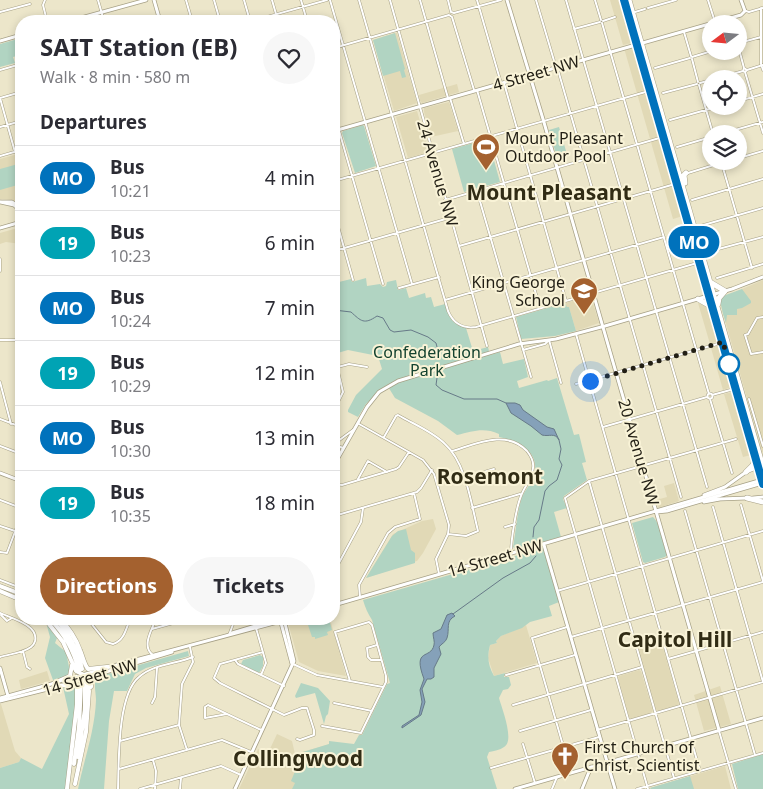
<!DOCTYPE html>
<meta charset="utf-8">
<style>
body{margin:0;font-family:"Noto Sans",sans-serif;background:#f7f7f7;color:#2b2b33;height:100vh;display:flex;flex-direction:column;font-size:19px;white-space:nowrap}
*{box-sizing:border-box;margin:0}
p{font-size:16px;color:#7c7c81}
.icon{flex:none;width:28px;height:28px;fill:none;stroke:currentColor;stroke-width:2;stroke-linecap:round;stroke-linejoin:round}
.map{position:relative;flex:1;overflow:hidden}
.details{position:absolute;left:15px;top:15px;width:325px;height:610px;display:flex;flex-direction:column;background:#fff;border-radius:20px;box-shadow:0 2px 8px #0003}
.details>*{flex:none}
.badge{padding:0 10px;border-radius:16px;font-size:18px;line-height:32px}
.needle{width:32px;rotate:254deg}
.buttons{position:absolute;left:702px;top:15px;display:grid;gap:10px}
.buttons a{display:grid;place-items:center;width:45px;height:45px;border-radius:50%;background:#fff;box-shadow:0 2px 8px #0003;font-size:25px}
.you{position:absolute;width:25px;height:25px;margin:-12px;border:4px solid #fff;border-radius:50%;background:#1a73e8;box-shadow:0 0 0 8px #1a73e833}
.map>.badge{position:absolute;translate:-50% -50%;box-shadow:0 0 0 2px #fff}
h2{padding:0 25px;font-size:19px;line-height:45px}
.round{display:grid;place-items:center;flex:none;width:52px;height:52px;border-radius:26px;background:#f7f7f7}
.overview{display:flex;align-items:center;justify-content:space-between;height:85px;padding:0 25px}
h1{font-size:24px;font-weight:700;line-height:38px}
.action{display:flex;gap:10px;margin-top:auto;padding:10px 25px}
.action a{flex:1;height:58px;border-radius:30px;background:#a4612f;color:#fff;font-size:20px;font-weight:700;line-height:58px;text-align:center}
.action a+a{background:#f7f7f7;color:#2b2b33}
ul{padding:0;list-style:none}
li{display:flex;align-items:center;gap:15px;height:65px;padding:0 25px;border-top:1px solid #e1e1e2}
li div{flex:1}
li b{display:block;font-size:19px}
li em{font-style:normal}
li .badge{min-width:55px;font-weight:700;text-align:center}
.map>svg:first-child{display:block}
</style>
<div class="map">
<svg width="763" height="789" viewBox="0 0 763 789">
<rect width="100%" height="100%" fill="#ece6ca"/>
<path fill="#e1d9b6" d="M610,0H622L633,40L632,43L623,45Z
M395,33H397L417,103L394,111L373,40Z
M636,44L686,215L673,219L624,48Z
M457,84L459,92L422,103L420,101L419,95Z
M449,102L458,131L431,137L424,112V108Z
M417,111L429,152L408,158L396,117Z
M21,153V205L12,200L0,199V159Z
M21,227V244L6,242L0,244V233Z
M763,280V455L719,299Z
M591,296L599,323L576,331L569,307L567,308L565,303Z
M698,303L709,307L719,340L718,341L710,344Z
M719,345L720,346L732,387L723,390L711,348Z
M732,392L735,393L739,407L751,455L743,457L724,394Z
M674,483L679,501L658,508L656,500L667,497L664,486Z
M433,519L436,529L423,553L417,561L366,578L393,534L422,521Z
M303,619H330L346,676L318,671L299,662L288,623Z
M526,625L537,663L494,676L488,658L490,645L497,643L496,641L501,636Z
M661,640L679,703L678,705L658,711L656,710L637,646Z
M639,670L641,671L653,711L651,713L631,719L629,717L618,678L619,676Z
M47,671L50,681L21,689L19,680Z
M720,686L731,724L704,731L694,695Z
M0,704H1L15,751L21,758L19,762L0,768Z
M277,734L292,741L295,754L330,744L335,789H239L258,749L268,753Z
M725,766L731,789H651L650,788Z"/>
<path fill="#b1d4c2" d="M395,33L405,69L404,70L406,77L402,78L400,71L383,76L373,40Z
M21,38V55L13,57L15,63L0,67V44Z
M363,125L364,126L376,166L355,173L342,133L343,131Z
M559,127L566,151L556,154L549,130Z
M488,139L500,182L464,192L452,149Z
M18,164L21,176V184L0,190V169Z
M334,265L339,282L351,279L352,282L366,278L367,286L380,284L383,287L386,286L387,282L396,280L398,290L406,288L409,298L425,293L426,298L431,297L434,307L445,304L452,320L466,328L473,351L488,347L490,355L500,352L503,364L524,359L528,377L517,381L519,388L547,380L548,381L557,378L574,435L579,434L586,462L582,463L587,480L564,496L563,499L567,508L554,512L561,537L516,549L513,547C516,531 517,512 522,497C525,490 531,484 533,477C543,452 517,441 499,437V434C484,427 473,431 457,435L438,421L395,398L387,385L366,404L358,417L348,412V410L356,395L382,369L378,356L348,350L334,354Z
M742,289L751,301V303L742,308L730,303L742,308L737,309V315H727L726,323L723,314L720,300L723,296Z
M565,303L567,307H569L576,331L555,336L521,339L516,317Z
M653,517C661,524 663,544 667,555L665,557L645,563L643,562L632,523Z
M406,529L411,550L415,553V563L366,578L392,536L398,531Z
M541,547L544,548L559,602L549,606L552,616L530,622L522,628L501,636L496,641L497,643L490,645C487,657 488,665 494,676L505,673L504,677H509L511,685L508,689L503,690L499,698C502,709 515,741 504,747C500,750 494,751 489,752L487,757L497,789H292L295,783L291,781L303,752L329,744V741L354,744L359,735H362L387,684L390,683L372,620C368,614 365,607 363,600L536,550V549Z
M306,619H329L332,630L327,632L328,635L315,639V637H312Z
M47,626H48L57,638L55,643L66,652L70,672L65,677L53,680L45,658L50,637Z
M188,651L189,656L146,668L135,674L127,691H114L109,721L104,789H78C84,760 95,730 96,700C96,692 93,684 97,677Z
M260,655L263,657V666L259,673L241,664L243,660Z
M301,683L318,688L330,701L328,714L326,716L324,724L315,693L296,698L295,696Z
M72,685L76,687L75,716L67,789H0V768L19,762L21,758L42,769L69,714L63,687Z
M763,754V789H738L732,764Z
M690,776L694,789H651L650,788Z"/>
<path fill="#85a1b9" stroke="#677a88" d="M506,403H515L520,405L523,410L547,427L554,429L559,440C555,432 549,437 542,435L531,426L511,413Z
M452,613L455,616C445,621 450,629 447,638C446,642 441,644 439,647L441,654L434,668V677L431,679H427L422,689L425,702L421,715L402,728V726L419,715L422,702L420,690L424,679C412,647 431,660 434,645C435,642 433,637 433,633L441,629L447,615Z"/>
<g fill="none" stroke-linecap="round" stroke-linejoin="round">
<path stroke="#677a88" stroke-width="1" d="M334,310L351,312C361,321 364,325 377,316L383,318L390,330L394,332L411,330L428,337L436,343L438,351V357
M437,378L436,385L442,390L464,399H497L506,403
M533,537L534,527L539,520L545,491L549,486L557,480L562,465L559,459L561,449L559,440
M453,614L503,578L530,563L536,556"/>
<g stroke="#a7a186" stroke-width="3">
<path id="street" d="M45,0L43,5L47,21
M98,0L104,21
M186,0L192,21
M214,0L220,21
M244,0L250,21
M272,0L278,21
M301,0L307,21
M330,0L412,284
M359,0L448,311C453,323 463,329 476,327L697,263
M390,0L487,346
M420,0L448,98
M448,0L451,12L454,13L501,0
M477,0L501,83
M536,0L555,64L558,70L681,497
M566,0L707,487
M595,0L601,20
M708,0L715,22
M648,8L676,0
M761,8V64L763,70
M746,11L749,12L763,8
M0,12L30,4
M635,12L645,9
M729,18L731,24
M252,21L327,0
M603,21L615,17
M602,23L709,394
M574,29L600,22
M684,32L691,56
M739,43L761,37
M334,48L449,15L452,17L474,90
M739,49L744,68
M692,57L712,51
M692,59L698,82
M655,68L690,58
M0,70L21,64
M747,70L763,65
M745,72L743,71L744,68L747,70L745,72L763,133
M715,79L743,71
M504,83L566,301
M700,83L711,80
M699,85L713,134
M477,90L540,308
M663,93L697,84
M450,98L464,144
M739,101L763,94
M334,113L383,284
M670,120L720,106
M0,127L21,121
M721,134L763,122
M677,147L711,137
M15,152L0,98L21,92
M0,156L21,150
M739,158L763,151
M721,161L752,268
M688,173L727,161
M334,181L649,91
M477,191L531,377
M445,200L663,137
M692,200L763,179
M334,212L353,280
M700,226L763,208
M687,229L675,232L674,234L676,235L690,231
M459,246L675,184
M334,251L449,218
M711,251L763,237
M0,259V271
M717,278L763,264
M399,288L439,277
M445,300L664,237
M763,317L757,318L748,334L745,335L751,354L763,352
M576,334L700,771
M0,340H20
M523,350L545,344L549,340L561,383
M334,368L349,364L367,367
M0,382L11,424
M576,384L721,343
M707.5 396a2.5 2.5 0 1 1 5 0a2.5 2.5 0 1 1-5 0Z
M712,395L734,389
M710,399L732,473
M749,399L763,446
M334,410L343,392L337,367
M0,419L21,427
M359,424L423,460L434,474L449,525L448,534L436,559L439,574
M603,427L707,397
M384,437L396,416L398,415C413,424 432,431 445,444C466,463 471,503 478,531L466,536L448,534
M334,444L353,430
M0,446L21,454
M334,448L338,446L343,448
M452,451C476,444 506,429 527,451C531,456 534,462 533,468C532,479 524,487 521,496C516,508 511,540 511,553
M464,478L494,469
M358,479L368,461L387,472
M589,481L674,778
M334,484L342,485L396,469L399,467L409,452
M0,500L21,508
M741,505L763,581
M713,507L763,682
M472,508L520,494
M685,511L755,755
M334,516L417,492L421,488L432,470
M0,526L15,531
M505,527L515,524
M0,552L7,553L21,516
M334,572L361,522L363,508
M0,580L21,588
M557,591L763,531
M360,597L359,585L388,533L395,527L420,519L414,493
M0,613C11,618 39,625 35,641C34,644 34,645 31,647C23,653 10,654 0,657
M1,615L7,621L12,618
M92,619L90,622L106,642L113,644C124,641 126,629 130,619
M140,619L154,624
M254,619L255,625
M567,627L532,638L571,773
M256,628L266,663L261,675
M152,629L188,619
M229,635L235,619
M571,637L763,582
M377,645L367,648L368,657L371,660H381
M23,651L27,667L30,669
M263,652L220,664L214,678L220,683L284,715L302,708H307L314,730V735L300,740L297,739
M153,655C141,647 152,629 156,619
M668,659L763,632
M235,660L238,664L284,686
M293,664L317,675L383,687
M506,675L575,655
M152,703L155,697L157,668
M334,703L372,711
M513,705L642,667
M227,714L205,718V707L208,705L259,729L262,730
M322,726L361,733L386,682V676L372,625L369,622L335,632L350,681
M597,730L763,682
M520,731L591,710
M719,731L736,789
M120,741L179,725
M523,744L535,783
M187,750L179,725L182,684L193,662L190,647
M153,760L156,771L155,789
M491,768L599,737
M119,769L222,740L251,752
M118,789C119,762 117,695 139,677C153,664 176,664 193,657
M140,789L221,766L241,775
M180,789L181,778
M552,789L557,777
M637,789L763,753
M648,789L565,498L589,481L736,439"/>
</g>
<g stroke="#a7a186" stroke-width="4.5">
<path id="secondary" d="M154,0L160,21
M507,0L543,119L719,730
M70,21L146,0
M0,41L21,35
M334,131L741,15L745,11L741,0
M0,202L14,205L21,211
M1,202H12L21,208
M0,228L21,222
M21,311V350
M334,465L367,407L379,392L398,381L519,344L556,339L605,326L732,289L763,277
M0,473L21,481
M704,495L725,487L746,472L758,467
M753,498L763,497
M704,502L720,499L747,498
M657,512L667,511L763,483
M544,545L615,789
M334,605L762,480
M280,619L292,664
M232,633L278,619
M113,666L289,619
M0,668L8,696
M82,675L107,668
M63,681L76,677
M66,684L172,652
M0,698L55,683
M0,701L60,686
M235,789L294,661L284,619
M515,789L763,718
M582,789L591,767"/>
</g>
<g stroke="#a7a186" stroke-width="5">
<path id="primary" d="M0,586L21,594
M0,591L21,600
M45,619L63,642L76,671L88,677
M50,619C64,633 74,650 79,671
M56,619C69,634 78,650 82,669
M60,619C69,628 76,639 80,650C83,657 84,664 88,669L116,666
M54,683L70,676L72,665
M59,686L73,684L77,687V704L67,789
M91,687V680L94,676
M78,757L85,709V683
M74,764L79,727L81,684
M75,784L86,732L89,691C88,683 84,678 76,677"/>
</g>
<g stroke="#a7a186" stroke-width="6">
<path id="highway" d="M624,0L760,474
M629,0L763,467
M685,183L684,175L686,173
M710,282L725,291L719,298L718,304
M698,299L712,307
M746,472L753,465L756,458
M747,498L763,502"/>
</g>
<use href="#street" stroke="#fff" stroke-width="2"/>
<use href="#secondary" stroke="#fff" stroke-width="3"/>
<use href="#primary" stroke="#fff" stroke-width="4"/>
<use href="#highway" stroke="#fff" stroke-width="5"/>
<g stroke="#a7a186" stroke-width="6" stroke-linecap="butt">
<path id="highway-bridge" d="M760,474L763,484"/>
</g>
<use href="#highway-bridge" stroke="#fff" stroke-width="5"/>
</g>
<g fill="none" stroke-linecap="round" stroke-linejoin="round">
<g stroke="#fff" stroke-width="11">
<path id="line" d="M624,0L763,484"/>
</g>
<use href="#line" stroke="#0072bc" stroke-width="8"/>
<path stroke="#221f15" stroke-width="5" stroke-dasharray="0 9" d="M590,381L723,342L729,364"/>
</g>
<defs>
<g id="stadium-pin" transform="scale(1.4375)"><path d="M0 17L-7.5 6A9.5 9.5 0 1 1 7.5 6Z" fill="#a4612f" stroke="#f9f3d7"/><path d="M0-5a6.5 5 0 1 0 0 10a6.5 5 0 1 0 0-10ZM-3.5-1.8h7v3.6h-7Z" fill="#fff"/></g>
<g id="school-pin" transform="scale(1.4375)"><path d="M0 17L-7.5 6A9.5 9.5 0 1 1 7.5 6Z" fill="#a4612f" stroke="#f9f3d7"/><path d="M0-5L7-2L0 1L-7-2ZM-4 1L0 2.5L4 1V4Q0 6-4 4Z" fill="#fff"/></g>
<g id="church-pin" transform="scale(1.4375)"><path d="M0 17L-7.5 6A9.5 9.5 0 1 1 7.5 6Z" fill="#a4612f" stroke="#f9f3d7"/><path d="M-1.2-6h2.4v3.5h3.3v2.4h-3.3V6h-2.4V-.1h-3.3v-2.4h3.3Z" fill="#fff"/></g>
</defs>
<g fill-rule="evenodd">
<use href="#stadium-pin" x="486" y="147"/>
<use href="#school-pin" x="584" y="291"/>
<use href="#church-pin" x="565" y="756"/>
</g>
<circle fill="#fff" stroke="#0072bc" stroke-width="2.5" cx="729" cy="364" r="10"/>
<g text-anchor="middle" stroke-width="4" stroke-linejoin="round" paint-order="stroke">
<g font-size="16" fill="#221f15" stroke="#f9f3d7">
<text transform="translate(536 73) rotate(-16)" y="6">4 Street NW</text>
<text transform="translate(438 173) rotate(74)" y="6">24 Avenue NW</text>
<text transform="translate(639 452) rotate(74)" y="6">20 Avenue NW</text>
<text transform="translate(495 558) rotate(-16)" y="6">14 Street NW</text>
<text transform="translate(90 677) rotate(-16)" y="6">14 Street NW</text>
</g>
<g font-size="16" fill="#221f15" stroke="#f9f3d7" text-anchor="start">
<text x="505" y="144">Mount Pleasant<tspan x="505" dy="18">Outdoor Pool</tspan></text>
<text x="565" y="288" text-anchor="end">King George<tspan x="565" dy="18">School</tspan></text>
<text x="584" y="753">First Church of<tspan x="584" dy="18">Christ, Scientist</tspan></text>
</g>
<g font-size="16" fill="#13422f" stroke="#f9f3d7">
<text x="427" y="358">Confederation<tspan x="427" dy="18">Park</tspan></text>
</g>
<g font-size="21" font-weight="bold" fill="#312c15" stroke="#f9f3d7">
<text x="549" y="200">Mount Pleasant</text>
<text x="490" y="484">Rosemont</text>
<text x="675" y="647">Capitol Hill</text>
<text x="298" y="766">Collingwood</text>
</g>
</g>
</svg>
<div class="buttons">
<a><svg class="needle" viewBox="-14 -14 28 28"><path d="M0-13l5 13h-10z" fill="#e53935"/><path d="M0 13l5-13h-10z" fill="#7c7c81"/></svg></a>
<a><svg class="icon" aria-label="locate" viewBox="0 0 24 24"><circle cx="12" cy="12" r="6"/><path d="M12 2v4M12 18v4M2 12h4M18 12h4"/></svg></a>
<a><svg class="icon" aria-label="layers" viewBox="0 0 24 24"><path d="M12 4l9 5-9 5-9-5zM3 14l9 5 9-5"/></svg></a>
</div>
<div class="you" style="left:590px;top:381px"></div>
<b class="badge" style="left:694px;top:242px;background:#0072bc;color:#fff">MO</b>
<section class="details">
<div class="overview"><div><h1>SAIT Station (EB)</h1><p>Walk · 8 min · 580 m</p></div><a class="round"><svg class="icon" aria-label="heart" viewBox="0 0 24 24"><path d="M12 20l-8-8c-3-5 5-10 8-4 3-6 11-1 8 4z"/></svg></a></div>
<h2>Departures</h2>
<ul>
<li><span class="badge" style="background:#0072bc;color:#fff">MO</span><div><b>Bus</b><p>10:21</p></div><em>4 min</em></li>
<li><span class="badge" style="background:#00a3b4;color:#fff">19</span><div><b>Bus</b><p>10:23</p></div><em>6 min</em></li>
<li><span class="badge" style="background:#0072bc;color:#fff">MO</span><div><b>Bus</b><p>10:24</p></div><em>7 min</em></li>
<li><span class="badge" style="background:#00a3b4;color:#fff">19</span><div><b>Bus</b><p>10:29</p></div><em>12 min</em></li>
<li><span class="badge" style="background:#0072bc;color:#fff">MO</span><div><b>Bus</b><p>10:30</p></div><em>13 min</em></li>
<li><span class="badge" style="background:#00a3b4;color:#fff">19</span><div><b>Bus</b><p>10:35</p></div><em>18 min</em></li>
</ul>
<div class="action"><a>Directions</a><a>Tickets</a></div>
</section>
</div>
